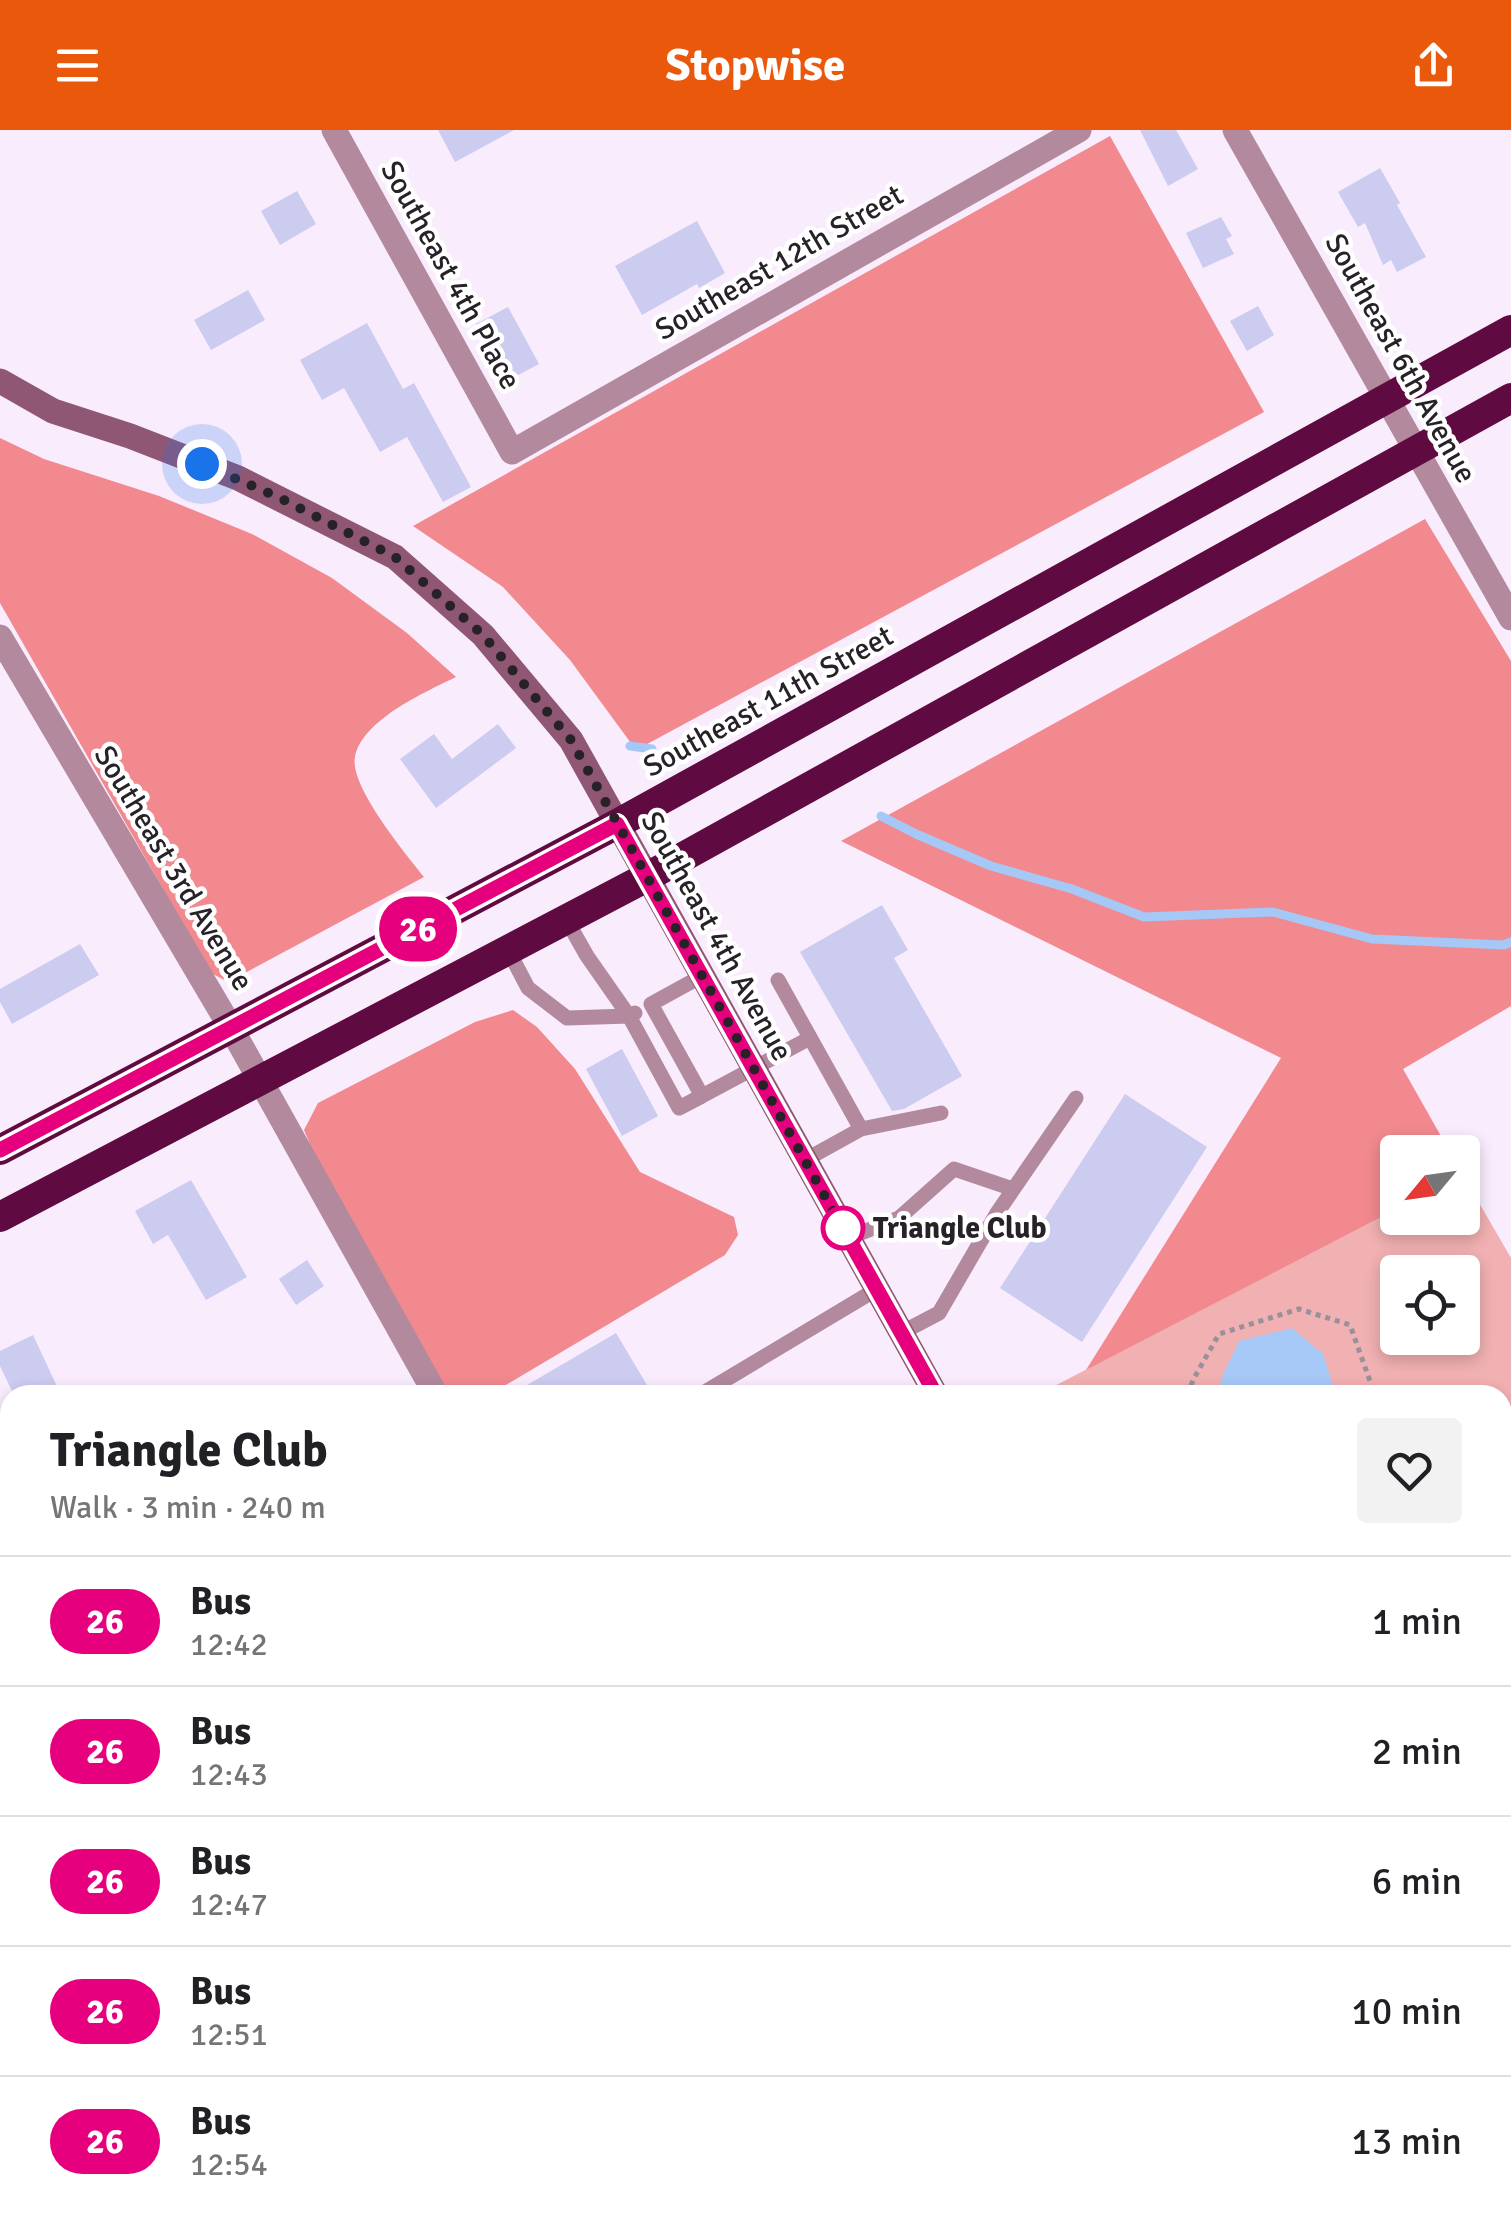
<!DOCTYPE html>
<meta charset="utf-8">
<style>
body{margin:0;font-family:Signika,sans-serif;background:#f2f2f2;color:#202124;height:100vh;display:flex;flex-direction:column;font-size:38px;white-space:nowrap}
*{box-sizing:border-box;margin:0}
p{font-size:32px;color:#757577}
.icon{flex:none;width:55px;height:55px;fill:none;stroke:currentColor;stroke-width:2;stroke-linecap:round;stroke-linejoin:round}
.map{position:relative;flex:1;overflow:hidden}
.side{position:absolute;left:0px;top:1255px;width:1512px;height:842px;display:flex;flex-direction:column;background:#fff;border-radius:30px 30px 0 0;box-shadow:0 5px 15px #0003}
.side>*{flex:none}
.badge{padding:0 20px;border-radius:32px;font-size:35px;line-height:65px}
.needle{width:65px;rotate:241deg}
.tools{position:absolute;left:1380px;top:1005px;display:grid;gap:20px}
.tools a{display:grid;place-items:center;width:100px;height:100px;border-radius:10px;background:#fff;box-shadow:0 5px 15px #0003;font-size:50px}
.you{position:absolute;width:50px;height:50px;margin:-25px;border:8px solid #fff;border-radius:50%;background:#1a73e8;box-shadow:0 0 0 15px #1a73e833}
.map>.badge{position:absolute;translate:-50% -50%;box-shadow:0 0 0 5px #fff}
.round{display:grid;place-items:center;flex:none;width:105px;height:105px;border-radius:10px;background:#f2f2f2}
.summary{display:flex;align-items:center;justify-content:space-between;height:170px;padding:0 50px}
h1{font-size:48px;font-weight:800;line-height:75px}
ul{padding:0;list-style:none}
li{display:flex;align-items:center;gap:30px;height:130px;padding:0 50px;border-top:2px solid #e0e0e0}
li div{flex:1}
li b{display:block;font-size:38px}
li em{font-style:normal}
li .badge{min-width:110px;font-weight:700;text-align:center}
header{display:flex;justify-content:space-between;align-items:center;height:130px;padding:0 50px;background:#ea580c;color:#fff;font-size:45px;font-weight:800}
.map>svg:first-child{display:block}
</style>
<header><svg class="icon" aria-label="menu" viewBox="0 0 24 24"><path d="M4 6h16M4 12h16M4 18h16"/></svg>Stopwise<svg class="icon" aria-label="share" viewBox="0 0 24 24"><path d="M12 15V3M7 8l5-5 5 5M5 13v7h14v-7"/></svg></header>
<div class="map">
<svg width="1511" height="2096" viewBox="0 0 1511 2096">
<rect width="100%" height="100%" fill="#f9ecfd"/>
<path fill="#f1b0b1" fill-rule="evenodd" d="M1463,1045L1511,1128V1697L1502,1695V1265H1037L1397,1079L1398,1088H1462ZM1398,1142H1462V1208H1398Z"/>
<path fill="#f1898f" d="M1110,6L1264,282L636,620L570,530L503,457L413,396Z
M0,308L44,329L159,366L252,404L332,448L407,503L456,547C425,562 362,590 355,627C349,656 406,724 424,747L228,852L211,843L0,473Z
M1425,389L1511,531V876L1403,939L1450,1022H1398L1397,1079L1086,1240L1281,928L841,711Z
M513,880L537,897L575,939L640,1042L734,1087L738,1105L725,1125L489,1265H444L324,1047L304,1000L318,973L475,892Z
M596,2088H987L986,2096H602Z"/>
<path fill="#a6c8f7" d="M1292,1198L1323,1224L1336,1265H1217L1223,1245L1239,1211Z"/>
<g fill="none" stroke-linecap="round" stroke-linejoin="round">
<path stroke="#a6c8f7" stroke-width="9" d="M630,616L652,619
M881,686L916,704L991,736L1072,759L1144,787L1273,782L1372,809L1504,815L1511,812"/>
</g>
<path fill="#cccbf0" d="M438,0H514L455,32Z
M1140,0H1176L1198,39L1168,56Z
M1380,38L1400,73L1397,75L1426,127L1397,142L1391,130L1383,135L1365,93L1358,97L1338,62Z
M297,61L316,94L280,115L261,81Z
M1221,87L1232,106L1226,109L1234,124L1203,138L1186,103Z
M697,91L725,143L699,158L697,154L642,185L615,136Z
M248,160L265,190L211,220L194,190Z
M1258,176L1274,205L1247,221L1230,191Z
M508,177L539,234L507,251L476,194Z
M367,193L403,259L414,253L471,357L443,372L407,307L380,322L344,258L322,270L300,230Z
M498,594L516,618L436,678L400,629L434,604L452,629Z
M882,775L908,820L894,828L962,946L904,979L892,981L800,822Z
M80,814L99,845L12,894L0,872V859Z
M622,919L658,986L622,1006L586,939Z
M1125,964L1207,1017L1082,1212L1000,1158Z
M191,1050L247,1147L206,1170L168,1105L153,1114L135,1081Z
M307,1130L324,1156L296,1175L279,1149Z
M616,1203L647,1255L630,1265H510Z
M33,1205L61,1265H14L0,1236V1221Z"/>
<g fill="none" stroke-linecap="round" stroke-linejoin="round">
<path stroke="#99909c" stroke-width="5" stroke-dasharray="5 5" stroke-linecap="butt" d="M1188,1265L1193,1250L1219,1204L1299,1179L1350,1195L1375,1265
M1502,1343L1511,1346
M0,1586L10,1585
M1502,1637H1511
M1502,1716L1511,1718"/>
<path stroke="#b2899d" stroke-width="15" d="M508,820L528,858L567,888L629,886L587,826L566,789
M702,846L651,874L702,966L810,908
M778,850L861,999
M635,883L629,886L679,978L702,966
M805,1030L861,999L941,983
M848,1108L899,1088L954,1039L1013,1059
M901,1203L939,1183L997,1083L1076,968
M700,1265L877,1159"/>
<path stroke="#b2899d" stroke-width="25" d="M334,0L512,322L1079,0
M1235,0L1511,488
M0,507L231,898L436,1265
M0,1952L10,1947
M1502,1983L1511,1979
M1160,2088L1165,2096"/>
<path stroke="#905775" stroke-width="25" d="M0,251L53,281L130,306L238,348L395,427L483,505L571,610L936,1265
M0,1397L10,1416
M0,1498L10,1516
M331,2088L336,2096
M398,2088L404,2096
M1391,2088L1395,2096
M1302,2096L1317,2088"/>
<path stroke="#5f0b41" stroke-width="30" d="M0,1020L617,694L1511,200
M0,1087L647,747L1511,268"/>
</g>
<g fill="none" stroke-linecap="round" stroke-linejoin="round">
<g stroke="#fff" stroke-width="22">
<path id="line" d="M0,1020L617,694L936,1265"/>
</g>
<use href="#line" stroke="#e6007e" stroke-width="15"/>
<path stroke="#272228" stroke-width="10" stroke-dasharray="0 18" d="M202,334L280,368L395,427L483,505L549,584L571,610L848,1108L843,1098"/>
</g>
<circle fill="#fff" stroke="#e6007e" stroke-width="5" cx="843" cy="1098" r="20"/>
<g text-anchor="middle" stroke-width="9" stroke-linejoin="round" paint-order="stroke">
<g font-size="30" fill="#272228" stroke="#fff">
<text transform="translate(779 132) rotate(-30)" y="10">Southeast 12th Street</text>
<text transform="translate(451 145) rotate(61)" y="10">Southeast 4th Place</text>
<text transform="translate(1401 228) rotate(61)" y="10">Southeast 6th Avenue</text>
<text transform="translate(768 571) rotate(-29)" y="10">Southeast 11th Street</text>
<text transform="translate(174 738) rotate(59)" y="10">Southeast 3rd Avenue</text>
<text transform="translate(717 806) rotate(61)" y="10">Southeast 4th Avenue</text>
</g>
<g font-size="30" font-weight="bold" fill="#272228" stroke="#fff" text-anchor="start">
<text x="873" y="1108">Triangle Club</text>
</g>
</g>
</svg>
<div class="tools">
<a><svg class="needle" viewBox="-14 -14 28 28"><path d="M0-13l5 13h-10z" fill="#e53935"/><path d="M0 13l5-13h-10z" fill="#757577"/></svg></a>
<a><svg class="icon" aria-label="locate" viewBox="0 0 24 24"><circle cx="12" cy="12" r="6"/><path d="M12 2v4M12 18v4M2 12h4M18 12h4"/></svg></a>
</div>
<div class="you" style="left:202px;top:334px"></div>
<b class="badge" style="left:418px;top:799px;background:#e6007e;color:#fff">26</b>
<section class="side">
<div class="summary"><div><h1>Triangle Club</h1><p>Walk · 3 min · 240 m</p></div><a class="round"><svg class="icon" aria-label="heart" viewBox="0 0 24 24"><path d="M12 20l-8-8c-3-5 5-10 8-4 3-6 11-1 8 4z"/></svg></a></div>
<ul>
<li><span class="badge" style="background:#e6007e;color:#fff">26</span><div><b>Bus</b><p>12:42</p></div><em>1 min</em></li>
<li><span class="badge" style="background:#e6007e;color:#fff">26</span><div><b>Bus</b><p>12:43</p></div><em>2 min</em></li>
<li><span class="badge" style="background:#e6007e;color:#fff">26</span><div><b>Bus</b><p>12:47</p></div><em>6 min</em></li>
<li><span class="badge" style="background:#e6007e;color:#fff">26</span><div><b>Bus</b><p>12:51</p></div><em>10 min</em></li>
<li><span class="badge" style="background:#e6007e;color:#fff">26</span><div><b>Bus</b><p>12:54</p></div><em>13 min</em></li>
</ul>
</section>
</div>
